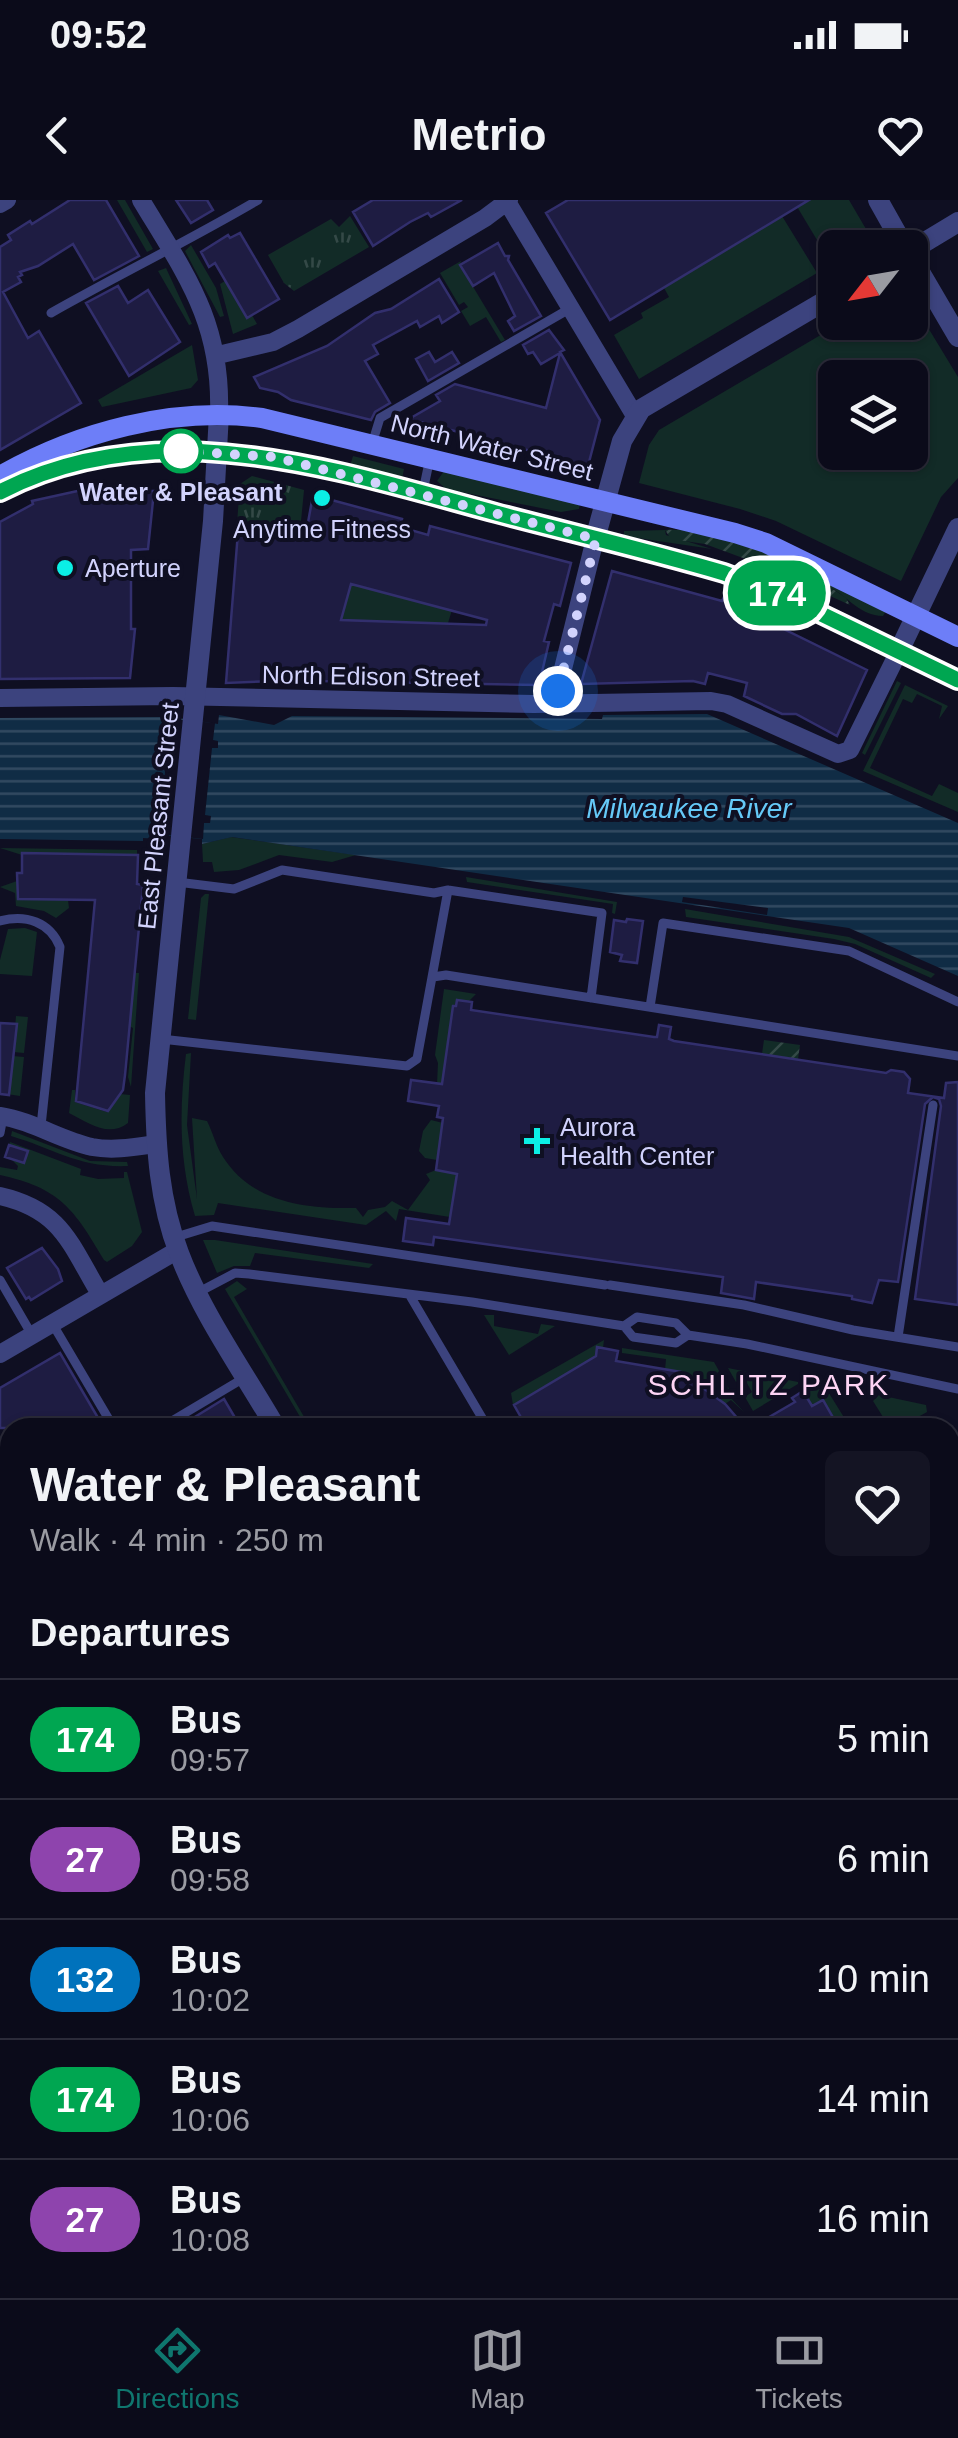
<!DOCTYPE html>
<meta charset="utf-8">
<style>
body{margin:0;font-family:Arial,sans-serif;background:#141423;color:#f1f3f6;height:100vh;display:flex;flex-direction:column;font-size:38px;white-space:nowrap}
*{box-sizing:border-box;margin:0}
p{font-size:32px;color:#9a9ba2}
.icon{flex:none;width:55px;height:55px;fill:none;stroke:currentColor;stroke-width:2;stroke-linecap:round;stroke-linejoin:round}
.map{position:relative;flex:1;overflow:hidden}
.panel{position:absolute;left:0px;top:1218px;width:960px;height:882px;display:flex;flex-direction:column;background:#0b0b1a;border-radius:30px 30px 0 0;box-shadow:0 2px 8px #0004,0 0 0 2px #2b2b39}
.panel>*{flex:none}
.badge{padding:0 20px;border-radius:32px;font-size:35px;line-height:65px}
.needle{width:65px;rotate:239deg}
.buttons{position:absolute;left:818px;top:30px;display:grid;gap:20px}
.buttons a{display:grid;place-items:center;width:110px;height:110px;border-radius:15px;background:#0b0b1a;box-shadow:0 2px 8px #0004,0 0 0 2px #2b2b39;font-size:50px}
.you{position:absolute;width:50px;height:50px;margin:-25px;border:8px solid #fff;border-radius:50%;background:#1a73e8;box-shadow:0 0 0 15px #1a73e833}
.map>.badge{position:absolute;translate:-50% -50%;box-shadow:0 0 0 5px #fff}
h2{padding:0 30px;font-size:38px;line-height:90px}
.round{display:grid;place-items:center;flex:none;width:105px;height:105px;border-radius:15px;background:#141423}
.summary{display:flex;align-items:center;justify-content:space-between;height:170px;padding:0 30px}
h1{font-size:48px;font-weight:600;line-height:75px}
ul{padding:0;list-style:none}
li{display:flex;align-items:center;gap:30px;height:120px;padding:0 30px;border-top:2px solid #2b2b39}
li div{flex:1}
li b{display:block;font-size:38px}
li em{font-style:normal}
li .badge{min-width:110px;font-weight:700;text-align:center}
.status{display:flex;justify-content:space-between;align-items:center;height:70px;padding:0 50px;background:#0b0b1a;direction:ltr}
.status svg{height:28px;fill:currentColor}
header{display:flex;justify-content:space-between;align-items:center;height:130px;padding:0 30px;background:#0b0b1a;font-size:45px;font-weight:600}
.tab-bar{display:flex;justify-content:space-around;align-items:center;height:140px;border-top:2px solid #2b2b39;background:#0b0b1a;font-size:28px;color:#9a9ba2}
.tab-bar a{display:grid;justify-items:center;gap:5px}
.tab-bar .selected{color:#0f766e}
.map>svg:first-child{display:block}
</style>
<div class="status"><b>09:52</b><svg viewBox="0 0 49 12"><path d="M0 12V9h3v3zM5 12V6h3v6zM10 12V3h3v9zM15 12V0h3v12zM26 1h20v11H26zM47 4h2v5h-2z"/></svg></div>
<header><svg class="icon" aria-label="back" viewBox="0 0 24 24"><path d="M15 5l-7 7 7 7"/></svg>Metrio<svg class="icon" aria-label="heart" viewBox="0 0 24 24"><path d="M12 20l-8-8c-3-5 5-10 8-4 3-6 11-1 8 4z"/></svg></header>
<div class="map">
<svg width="958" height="2098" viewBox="0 0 958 2098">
<defs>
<pattern id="park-tufts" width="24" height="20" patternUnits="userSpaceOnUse" patternTransform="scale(2.5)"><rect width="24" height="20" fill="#122b27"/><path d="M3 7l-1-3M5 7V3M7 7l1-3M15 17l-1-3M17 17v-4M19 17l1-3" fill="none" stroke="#344947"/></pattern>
<pattern id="garden-furrows" width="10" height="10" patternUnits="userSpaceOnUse" patternTransform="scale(2.5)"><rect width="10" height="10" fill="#122b27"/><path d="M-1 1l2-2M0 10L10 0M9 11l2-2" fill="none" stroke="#344947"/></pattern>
<pattern id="water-rules" width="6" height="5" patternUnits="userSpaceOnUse" patternTransform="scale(2.5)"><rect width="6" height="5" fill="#102c45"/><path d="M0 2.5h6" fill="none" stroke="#324a61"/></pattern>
</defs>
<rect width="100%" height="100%" fill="#0f0f22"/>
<path fill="#122b27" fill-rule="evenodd" d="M117,0H125L153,49L147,52Z
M793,0H849L873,41L862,47L835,48V63L832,65Z
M782,16L817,73L639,179L614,135L643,118L641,113L669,97L663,86Z
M191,45L216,88L224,116L220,117L185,51Z
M461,61L460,65L505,140L501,142L486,117L470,126L461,111L468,107L464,102L459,105L440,73Z
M166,68L192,124L189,125L158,71Z
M225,81L246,117L252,115L257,124L233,134L220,84Z
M910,98L958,177V278L941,297L901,381L776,321L740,309L639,283L649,245L659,230L841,123L910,122ZM835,178H910V252H835Z
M192,145L198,180L191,188L102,207L98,200Z
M353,256L404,269L402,279L350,266Z
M444,271L580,303L579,309L561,312L446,289L437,281Z
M665,330L666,335L712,349L624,336V331Z
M803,369L886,411L883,416C859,415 851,399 831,388C821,381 810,379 803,369Z
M351,384L452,410L448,423L341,420Z
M897,481L901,483L865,555L862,553Z
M905,485L948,506L939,519L942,506L917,494L912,503L903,499L870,568L932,596L939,584L958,593V612L863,571Z
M231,637L356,655L332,662L279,655L239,670L214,672L212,662H203L202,644Z
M0,648L137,650V655H22Z
M466,677L617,702L615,714L612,713L613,704L467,682Z
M17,681L68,700L69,708L56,718L44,711L16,706L15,693L0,687Z
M205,694H209L196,820L188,819L201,698Z
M685,709L849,737L935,774L931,778L855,744L834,739L686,717Z
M25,728L37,732L32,776L0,774V760L8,729Z
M134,773H139L131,887L128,877L133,828L129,826Z
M444,789L476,794L469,801L458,800L453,807L442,885L437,884L438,863L435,855Z
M16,816L28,817L24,853L13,852Z
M191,853L187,925L197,999L192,918L207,921C213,933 216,946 223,957C252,1003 307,1009 356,1008L363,1017L368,1010L385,1007L392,1001L408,1010L430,980L426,974L436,970L457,974L450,1017L399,1009L396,1021L386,1011L366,1025L218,1003L214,1015L195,1016C179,962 179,910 186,854Z
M13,856L24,857L20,896L0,893Z
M72,890H75V902L107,912L120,894L130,895L128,923C108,938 89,923 69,913Z
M431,920L443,923L437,960L425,958L419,951L423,931Z
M12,931L90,961L127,962L128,966C79,968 55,949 11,936Z
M10,942L81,969L80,975L98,979L124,978V972H127L142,1032L132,1046L107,1062L104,1060C74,1009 60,988 0,975V967L17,970L18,966L11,959L24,963L28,951L9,945Z
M203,1040H215L373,1064L369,1068L255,1053L250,1066H234L217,1073Z
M237,1081L247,1089L234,1097L310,1227H306L225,1089Z
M484,1115H494V1126L538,1134L541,1124L555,1126L509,1155Z
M604,1140L603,1148H597L595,1158L513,1205L511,1193Z
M622,1148L714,1162L732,1194L730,1197L744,1212L731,1200L725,1204L681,1172L665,1170L666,1159L622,1153Z
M728,1168L798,1182V1184L753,1211L745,1197L752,1192L744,1178L736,1182Z
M811,1186L827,1190L850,1227H839L829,1209L812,1206L803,1191Z
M879,1195L926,1205L927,1212L900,1227L888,1225L873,1201Z"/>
<path fill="url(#park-tufts)" d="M350,16L369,47L294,91L284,83L268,55L331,19L339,27Z
M252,276L304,290L300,331L237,324L240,284Z"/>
<path fill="url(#garden-furrows)" d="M665,330C723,326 800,366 846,398L850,405L762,365L705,344L671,339Z
M764,840L800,845L798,859L762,854Z"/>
<path fill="url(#water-rules)" d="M707,514L958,623V776L849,728L232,637L202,644V639L160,635L159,639L143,638V641L0,639V518L171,517L218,524L219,515L274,525L292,516L602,519L603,515Z"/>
<path fill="#0f0f22" d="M171,519L215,523L213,540L218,541V548H212L205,615L211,616L210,623H204L203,639L159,634L161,618L155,617L156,611H161L168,544L163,542V535H169Z
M683,697L768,708L767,715L682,702Z"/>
<path fill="#1e1c42" stroke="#322f6d" stroke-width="2.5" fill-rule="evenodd" d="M70,0H106L139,56L94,80L73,44L38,66L20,72L22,75L18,77L21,82L3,92L28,138L39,131L81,203L0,250V47L11,40L8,35L30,21L32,24Z
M176,0H207L213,10L191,23Z
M373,0H462L431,17L428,13L410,22L373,46L353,12Z
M568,0H809L610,120L546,13Z
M240,33L279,99L247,118L215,63L209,67L201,52L228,35L230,38Z
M498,43L505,56H509L508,60L541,116L514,131L508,121L515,116L494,73L473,86L460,65Z
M439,79L459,112L442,123L439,116L420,127L417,121L373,145L378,154L365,161L390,203L375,212L371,220L291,200L278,192L260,188L254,177L327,146L375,113L391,109Z
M118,86L128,103L148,90L180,142L129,176L86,103Z
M549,130L564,150L560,152L600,220L588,266L409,219L440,201L436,195L455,184L546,208L560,153L541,164L533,152L528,154L523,145Z
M429,152L435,162L452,152L459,163L428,181L416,159Z
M82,290L154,291L148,349L131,350V429H135L130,478L0,479V322L33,304L32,301Z
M313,295L402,319L400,327L428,335L430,326L571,363L560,406L554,404L544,441L549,442L539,485L318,481V474H275V481L226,483L238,332L305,339ZM351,384L487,420L486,425L341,420Z
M612,371L722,401L724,397L730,398L760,412L759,417L867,470L837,536L796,514H782L744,496L747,483L708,473L705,484L693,481L581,484Z
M22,653L138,655L137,684L143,685L125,875L123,890L108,911L76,901L95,700L18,699L17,673H22Z
M627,719L643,721L637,763L620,761L622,755L610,752L614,720L626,722Z
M457,800L472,802L471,810L654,837H657L659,825L671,827L669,839L674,841L886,873L891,870L904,872L910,879L908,893L944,898L946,883L958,882V1105L915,1099L941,906L939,899L933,897L925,904L898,1082L879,1080L872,1103L852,1099V1096L756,1082L754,1099L721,1093L723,1077L434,1037L433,1045L403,1041L406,1018L449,1024L457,974L436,970L443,918L437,917L439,906L408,901L411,880L442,884L453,806H456Z
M0,823L17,824L9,895L0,894Z
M9,945L28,951L24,963L5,957Z
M42,1048L58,1069L62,1081L31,1100L29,1097L26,1099L7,1068Z
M597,1147L618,1151L616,1161L681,1172L725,1204L738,1219L724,1228H527L514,1205L596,1156Z
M60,1153L104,1228H0V1188Z
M803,1191L812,1206L823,1200L839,1228H772L766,1219L795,1202L792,1198Z
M224,1199L241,1228H177Z"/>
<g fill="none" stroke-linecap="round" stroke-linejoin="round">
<path stroke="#3c437e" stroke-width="9" d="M51,113C120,74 190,40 258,0
M372,244L380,218L571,108
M423,291L430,258
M177,682L234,689L282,670L434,693L448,690L602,713L591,798
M0,721C26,714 50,722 60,747L41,926
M433,777L446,775L958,856
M650,807L663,723L849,751L958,802
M161,839L407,866L417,859L448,690
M0,933L3,917
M176,1037L212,1026L605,1085
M0,1080L32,1135
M610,1085L744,1105L853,1130L958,1147
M197,1093L235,1073L249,1074L472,1102L624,1126L633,1137L676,1143L688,1135L676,1123L637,1117L624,1126
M409,1094L488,1228
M52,1123L114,1228
M688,1135L747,1144L958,1189
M898,1137L933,905
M160,1228L244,1178
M499,1228H502
M950,1278L958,1291
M0,1282L10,1298
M0,1322L10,1316
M0,1658L10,1652
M950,1664L958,1678
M0,1995L10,1989
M401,2098L415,2090"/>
<path stroke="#3c437e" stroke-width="18" d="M141,0C186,75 222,122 219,214
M506,0L635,216
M0,4L7,0
M218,155L273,142L298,129L485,18L509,0
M0,498L173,496L534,504L711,501L727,504L838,554L850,550L853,544L899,451
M558,503V489L595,339
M0,916C33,921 60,940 92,947C113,951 135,947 156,944
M0,996C62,1010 70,1044 100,1094
M0,1154L178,1050
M950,1272L958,1268
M0,1434L10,1451
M0,1490L10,1484
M0,1827L10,1821
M950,1941L958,1937
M389,2090L394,2098
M680,2098L692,2090"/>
<path stroke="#3c437e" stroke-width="20" d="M878,0L905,48
M910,51L958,22
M910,55L958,137
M219,214L213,321L155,893C156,948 159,1001 179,1053C202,1114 243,1171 276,1228
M595,339L622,241L641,209L835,95
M899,451L958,328"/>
<path stroke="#6d7ef8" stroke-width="20" d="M0,276C77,232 173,206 262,218L735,333L766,343L958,437
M0,292C156,210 331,269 489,311C567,332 646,351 724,373L783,395L958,480
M950,1609L958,1604
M776,2090L781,2098
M801,2090L806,2098
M110,2098L123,2090"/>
</g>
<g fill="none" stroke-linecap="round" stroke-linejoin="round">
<g stroke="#fff" stroke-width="22">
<path id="line" d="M0,292C159,210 336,270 496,313C572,333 649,351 724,373L782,395L958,480"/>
</g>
<use href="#line" stroke="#00a651" stroke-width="15"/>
<path stroke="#d2d3fd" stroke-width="10" stroke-dasharray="0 18" d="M181,251L274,257L596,339L558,491"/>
</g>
<circle fill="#fff" stroke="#00a651" stroke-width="5" cx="181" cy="251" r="20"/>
<g fill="#0befe5" stroke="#0f0f22" stroke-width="4">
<circle cx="322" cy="298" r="10"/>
<circle cx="65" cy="368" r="10"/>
<path d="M532 926h10v10h10v10h-10v10h-10v-10h-10v-10h10z"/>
</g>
<g text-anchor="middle" stroke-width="8" stroke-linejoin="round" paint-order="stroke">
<g font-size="25" fill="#d2d3fd" stroke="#0f0f22">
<text transform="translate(492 247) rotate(14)" y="9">North Water Street</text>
<text transform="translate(371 476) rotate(1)" y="9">North Edison Street</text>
<text transform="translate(158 616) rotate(-84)" y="9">East Pleasant Street</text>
</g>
<g font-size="25" font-weight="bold" fill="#d2d3fd" stroke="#0f0f22">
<text x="181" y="301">Water &amp; Pleasant</text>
</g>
<g font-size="25" fill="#d2d3fd" stroke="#0f0f22" text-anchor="start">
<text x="322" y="338" text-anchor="middle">Anytime Fitness</text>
<text x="85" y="377">Aperture</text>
<text x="560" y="936">Aurora<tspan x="560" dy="29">Health Center</tspan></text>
</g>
<g font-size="28" font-style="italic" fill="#65c9f8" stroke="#0f0f22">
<text x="689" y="618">Milwaukee River</text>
</g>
<g font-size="30" letter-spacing="2.5" fill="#fdd4f4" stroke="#0f0f22">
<text x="769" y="1195">SCHLITZ PARK</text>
</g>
</g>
</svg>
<div class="buttons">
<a><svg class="needle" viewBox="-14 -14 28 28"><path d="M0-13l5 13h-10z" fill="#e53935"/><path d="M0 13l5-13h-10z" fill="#9a9ba2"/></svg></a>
<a><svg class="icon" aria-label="layers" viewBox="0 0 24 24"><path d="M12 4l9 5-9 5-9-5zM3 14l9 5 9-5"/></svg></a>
</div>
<div class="you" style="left:558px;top:491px"></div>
<b class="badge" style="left:777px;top:393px;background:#00a651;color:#fff">174</b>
<section class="panel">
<div class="summary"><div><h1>Water &amp; Pleasant</h1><p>Walk · 4 min · 250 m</p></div><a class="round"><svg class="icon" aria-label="heart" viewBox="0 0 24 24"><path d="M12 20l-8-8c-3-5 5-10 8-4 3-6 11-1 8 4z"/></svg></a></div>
<h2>Departures</h2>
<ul>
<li><span class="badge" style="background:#00a651;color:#fff">174</span><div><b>Bus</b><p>09:57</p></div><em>5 min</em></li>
<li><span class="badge" style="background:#8e44ad;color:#fff">27</span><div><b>Bus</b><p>09:58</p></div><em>6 min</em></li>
<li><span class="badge" style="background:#0072bc;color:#fff">132</span><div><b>Bus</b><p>10:02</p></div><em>10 min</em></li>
<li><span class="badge" style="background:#00a651;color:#fff">174</span><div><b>Bus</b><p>10:06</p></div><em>14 min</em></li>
<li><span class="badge" style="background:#8e44ad;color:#fff">27</span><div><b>Bus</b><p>10:08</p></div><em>16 min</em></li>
</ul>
</section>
</div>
<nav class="tab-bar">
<a class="selected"><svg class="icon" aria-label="directions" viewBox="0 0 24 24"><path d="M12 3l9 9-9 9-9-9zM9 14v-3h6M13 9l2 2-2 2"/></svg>Directions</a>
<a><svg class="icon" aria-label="map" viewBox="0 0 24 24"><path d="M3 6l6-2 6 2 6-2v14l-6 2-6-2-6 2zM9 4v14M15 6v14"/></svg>Map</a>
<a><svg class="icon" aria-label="tickets" viewBox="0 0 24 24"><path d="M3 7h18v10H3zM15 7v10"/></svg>Tickets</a>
</nav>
